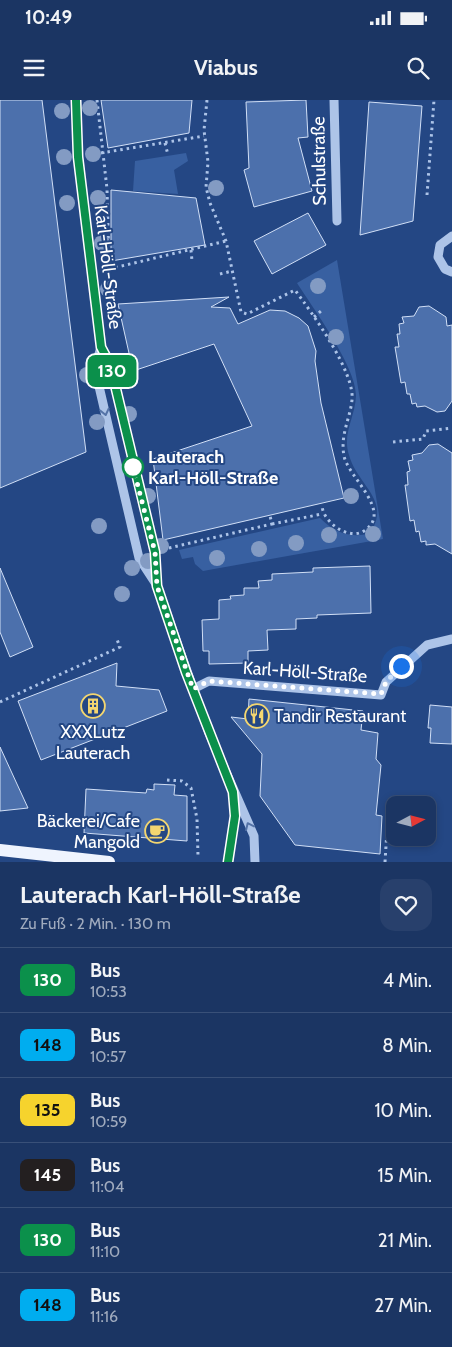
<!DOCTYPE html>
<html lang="de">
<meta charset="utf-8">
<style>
body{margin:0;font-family:Cabin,sans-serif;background:#28406c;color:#f1f3f6;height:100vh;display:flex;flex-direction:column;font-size:19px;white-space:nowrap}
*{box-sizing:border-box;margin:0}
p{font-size:16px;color:#a0abbe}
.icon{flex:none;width:28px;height:28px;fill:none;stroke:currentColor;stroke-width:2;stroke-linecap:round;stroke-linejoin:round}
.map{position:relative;height:762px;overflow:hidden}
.details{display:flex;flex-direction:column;background:#1b3563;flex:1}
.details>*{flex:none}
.badge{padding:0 10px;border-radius:8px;font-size:18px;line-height:32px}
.needle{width:32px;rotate:83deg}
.tools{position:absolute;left:386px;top:696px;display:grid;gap:10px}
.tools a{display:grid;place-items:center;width:50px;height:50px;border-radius:10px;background:#1b3563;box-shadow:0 2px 8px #0003,0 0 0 1px #395078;font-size:25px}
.you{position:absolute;width:25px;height:25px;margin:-12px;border:4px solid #fff;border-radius:50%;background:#1a73e8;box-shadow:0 0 0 8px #1a73e833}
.map>.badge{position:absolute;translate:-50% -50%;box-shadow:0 0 0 2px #fff}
.round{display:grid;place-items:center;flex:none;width:52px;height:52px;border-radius:15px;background:#28406c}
.headline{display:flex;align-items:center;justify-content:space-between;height:85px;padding:0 20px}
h1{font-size:24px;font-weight:800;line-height:38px}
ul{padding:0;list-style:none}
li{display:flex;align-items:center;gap:15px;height:65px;padding:0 20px;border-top:1px solid #395078}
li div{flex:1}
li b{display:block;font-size:19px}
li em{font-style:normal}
li .badge{min-width:55px;font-weight:700;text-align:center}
.status{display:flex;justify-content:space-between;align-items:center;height:35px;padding:0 25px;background:#1b3563;direction:ltr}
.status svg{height:14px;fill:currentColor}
header{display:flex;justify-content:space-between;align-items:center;height:65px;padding:0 20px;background:#1b3563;font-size:22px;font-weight:800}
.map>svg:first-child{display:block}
</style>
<div class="status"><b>10:49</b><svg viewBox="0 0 49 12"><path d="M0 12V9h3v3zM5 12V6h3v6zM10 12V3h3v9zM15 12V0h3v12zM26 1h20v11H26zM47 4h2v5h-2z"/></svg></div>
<header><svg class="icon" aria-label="menu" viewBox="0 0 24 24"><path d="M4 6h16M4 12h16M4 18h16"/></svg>Viabus<svg class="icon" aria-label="search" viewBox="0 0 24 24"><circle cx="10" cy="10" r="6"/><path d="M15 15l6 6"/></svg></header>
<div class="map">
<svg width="452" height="762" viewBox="0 0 452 762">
<rect width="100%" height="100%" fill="#244784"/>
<path fill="#3860a1" d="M186,53L188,61L174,70L178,94L133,91L135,61Z
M337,160L383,439L203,471L195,464L193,457L182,459L179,450L320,418C334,432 350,439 370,433C392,400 357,385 349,355C342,333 355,318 356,296C357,268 313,208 297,183Z"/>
<path fill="#4c70ac" stroke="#d1dff6" d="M0,0H42L86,352L0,388Z
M101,0H192L189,33L108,48Z
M306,0L308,37L298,38L312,91L254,107L244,70L249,68L246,2Z
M369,2L422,6L413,121L360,135Z
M111,90L196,98L205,145L111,161Z
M308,113L326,145L272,174L254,141Z
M229,197L211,207L230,208L238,224L270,210L285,211L299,218L308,226L316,251L315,261L321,303L344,398L163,440L153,359L252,326L214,244L133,271L118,204Z
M429,206L446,217L447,226L452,225V301L445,311L437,312L425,306L417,307L416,303L412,304L410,294H407L405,282L401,283L395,247H399L397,234H400L399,224L404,223L402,217L414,216L419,207Z
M438,344L452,353V454L435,444L426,445V441L421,442L419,431L416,432L414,420L410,421L405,385H408L407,372L410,371L408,361L413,360L412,355L422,353L429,345Z
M370,466L371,513L317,515V518L296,519V529L267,530L268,550L248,551V563L209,564V551H203L202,520L219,519V500L231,499L230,496L244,495V488H259L258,481L272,480V474L313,472V468Z
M0,468L33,547L10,557L0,532Z
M117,563L116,586L159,590L167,611L41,660L18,601Z
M249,599L363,611L361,630L378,633L376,659L381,665L376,715L382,716L380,754L295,745L260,696L262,654L231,617L248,619Z
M430,605L452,607V644L430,643L431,628H428Z
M0,647L28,708L0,711Z
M154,684L175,685L174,695L187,696V741L84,733L86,689L146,693L147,689L154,690Z"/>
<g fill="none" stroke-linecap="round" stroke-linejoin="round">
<path stroke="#adc4e8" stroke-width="3" stroke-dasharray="2.5 4" stroke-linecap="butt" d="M97,0L107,89L109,165
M207,0L204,30L208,62L206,87L210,103L226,141L241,212L247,214L295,190C312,213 355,272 352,300C350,319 340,335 344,356C348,377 394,412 364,431C348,441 322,421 322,405
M165,43L168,55
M101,53L204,36
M427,95L434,0
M191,150L192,161
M109,169L226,141
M220,174L232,171
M112,191L114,205
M314,217L321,211
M393,342L423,339L426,331L452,328
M272,424L322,414
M169,448L272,424L270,416
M0,602L120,547L116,537
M167,680L182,681L191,688L197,719L198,756
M385,762L387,730L395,725"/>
<path stroke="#adc4e8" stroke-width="9" d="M76,0L78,57L101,247L110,264L155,452L157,486L209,633L254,736L255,762
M334,0L337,121
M452,136L440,145L438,157L445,169L452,172
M101,247L95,268L98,282L139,458L156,484
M193,589L209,581L381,595L386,582L427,545L452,539
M228,762L235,716L234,697"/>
<path stroke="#eff4fe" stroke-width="12" d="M0,750L109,762"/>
</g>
<g fill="#839bc3">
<circle cx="90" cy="8" r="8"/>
<circle cx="62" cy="11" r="8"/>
<circle cx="93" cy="54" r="8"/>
<circle cx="64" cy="57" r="8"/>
<circle cx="216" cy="88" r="8"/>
<circle cx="98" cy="98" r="8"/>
<circle cx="67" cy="103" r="8"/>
<circle cx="102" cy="143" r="8"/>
<circle cx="318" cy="186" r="8"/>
<circle cx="108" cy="189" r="8"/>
<circle cx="336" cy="237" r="8"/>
<circle cx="122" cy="267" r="8"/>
<circle cx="87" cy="275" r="8"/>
<circle cx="105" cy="275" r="8"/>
<circle cx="129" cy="314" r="8"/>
<circle cx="97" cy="322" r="8"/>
<circle cx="148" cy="396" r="8"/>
<circle cx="351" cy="396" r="8"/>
<circle cx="99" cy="426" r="8"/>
<circle cx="373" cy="434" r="8"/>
<circle cx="329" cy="435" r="8"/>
<circle cx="296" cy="443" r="8"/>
<circle cx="161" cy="446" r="8"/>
<circle cx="259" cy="449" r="8"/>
<circle cx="217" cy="458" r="8"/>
<circle cx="148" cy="461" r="8"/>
<circle cx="132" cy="468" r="8"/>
<circle cx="122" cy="494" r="8"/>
</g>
<defs><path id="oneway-chevron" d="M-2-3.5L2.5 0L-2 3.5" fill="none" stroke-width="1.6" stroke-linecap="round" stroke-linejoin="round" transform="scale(1.25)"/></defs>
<g stroke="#5473a7">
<use href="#oneway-chevron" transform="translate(105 312) rotate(77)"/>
<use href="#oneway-chevron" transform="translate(249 726) rotate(-115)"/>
</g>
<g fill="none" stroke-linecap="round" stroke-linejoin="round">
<g stroke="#fff" stroke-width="11">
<path id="line" d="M76,0L78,57L101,247L110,264L155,452L157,486L186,572L233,692L235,716L228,762"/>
</g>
<use href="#line" stroke="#0b904b" stroke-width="8"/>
<path stroke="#fff" stroke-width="5" stroke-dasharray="0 9" d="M133,367L155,452L157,486L193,589L209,581L381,594L386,582L401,566"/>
</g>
<defs>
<g id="building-ring" transform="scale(1.25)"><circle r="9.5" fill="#244784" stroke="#f3d670" stroke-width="1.5"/><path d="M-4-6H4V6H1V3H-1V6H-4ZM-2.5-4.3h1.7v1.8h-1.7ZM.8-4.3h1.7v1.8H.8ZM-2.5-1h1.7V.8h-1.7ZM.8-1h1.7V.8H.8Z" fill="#f3d670"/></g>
<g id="restaurant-ring" transform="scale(1.25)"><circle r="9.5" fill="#244784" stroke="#f3d670" stroke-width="1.5"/><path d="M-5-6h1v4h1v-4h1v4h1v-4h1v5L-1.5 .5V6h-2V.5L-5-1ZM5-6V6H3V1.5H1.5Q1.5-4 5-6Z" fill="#f3d670"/></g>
<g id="cafe-ring" transform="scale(1.25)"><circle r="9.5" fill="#244784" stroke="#f3d670" stroke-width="1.5"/><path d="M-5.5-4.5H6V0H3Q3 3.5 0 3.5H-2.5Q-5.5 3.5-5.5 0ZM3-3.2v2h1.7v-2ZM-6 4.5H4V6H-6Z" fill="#f3d670"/></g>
</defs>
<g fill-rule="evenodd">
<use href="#building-ring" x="93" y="606"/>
<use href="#restaurant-ring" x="257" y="616"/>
<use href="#cafe-ring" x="157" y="731"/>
</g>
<circle fill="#fff" stroke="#0b904b" stroke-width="2.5" cx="133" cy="367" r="10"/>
<g text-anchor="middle" stroke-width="4" stroke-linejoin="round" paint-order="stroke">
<g font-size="18" fill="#fff" stroke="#244784">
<text transform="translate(319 61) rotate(-91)" y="6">Schulstraße</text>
<text transform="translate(108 167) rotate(83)" y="6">Karl-Höll-Straße</text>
<text transform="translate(305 572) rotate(4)" y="6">Karl-Höll-Straße</text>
</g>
<g font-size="18" font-weight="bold" fill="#fff" stroke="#244784" text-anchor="start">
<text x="148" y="363">Lauterach<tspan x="148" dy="21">Karl-Höll-Straße</tspan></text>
</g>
<g font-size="18" fill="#fff" stroke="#244784" text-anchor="start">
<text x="274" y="622">Tandir Restaurant</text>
<text x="93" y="638" text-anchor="middle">XXXLutz<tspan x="93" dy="21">Lauterach</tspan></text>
<text x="140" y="727" text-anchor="end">Bäckerei/Cafe<tspan x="140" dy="21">Mangold</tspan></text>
</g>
</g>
</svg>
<div class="tools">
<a><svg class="needle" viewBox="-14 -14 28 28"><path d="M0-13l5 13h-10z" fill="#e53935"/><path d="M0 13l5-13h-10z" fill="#a0abbe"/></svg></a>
</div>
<div class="you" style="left:401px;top:566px"></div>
<b class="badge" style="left:112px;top:271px;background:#0b904b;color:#fff">130</b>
</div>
<section class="details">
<div class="headline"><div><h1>Lauterach Karl-Höll-Straße</h1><p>Zu Fuß · 2 Min. · 130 m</p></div><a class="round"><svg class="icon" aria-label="heart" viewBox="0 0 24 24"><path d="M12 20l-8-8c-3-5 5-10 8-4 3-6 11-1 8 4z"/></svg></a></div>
<ul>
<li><span class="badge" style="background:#0b904b;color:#fff">130</span><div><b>Bus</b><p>10:53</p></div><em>4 Min.</em></li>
<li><span class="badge" style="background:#00adef;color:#111">148</span><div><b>Bus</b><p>10:57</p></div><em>8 Min.</em></li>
<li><span class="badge" style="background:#f6d32d;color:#111">135</span><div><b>Bus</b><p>10:59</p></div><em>10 Min.</em></li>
<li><span class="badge" style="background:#231f20;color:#fff">145</span><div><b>Bus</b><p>11:04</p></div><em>15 Min.</em></li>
<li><span class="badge" style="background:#0b904b;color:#fff">130</span><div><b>Bus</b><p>11:10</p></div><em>21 Min.</em></li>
<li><span class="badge" style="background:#00adef;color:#111">148</span><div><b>Bus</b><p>11:16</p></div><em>27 Min.</em></li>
</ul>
</section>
